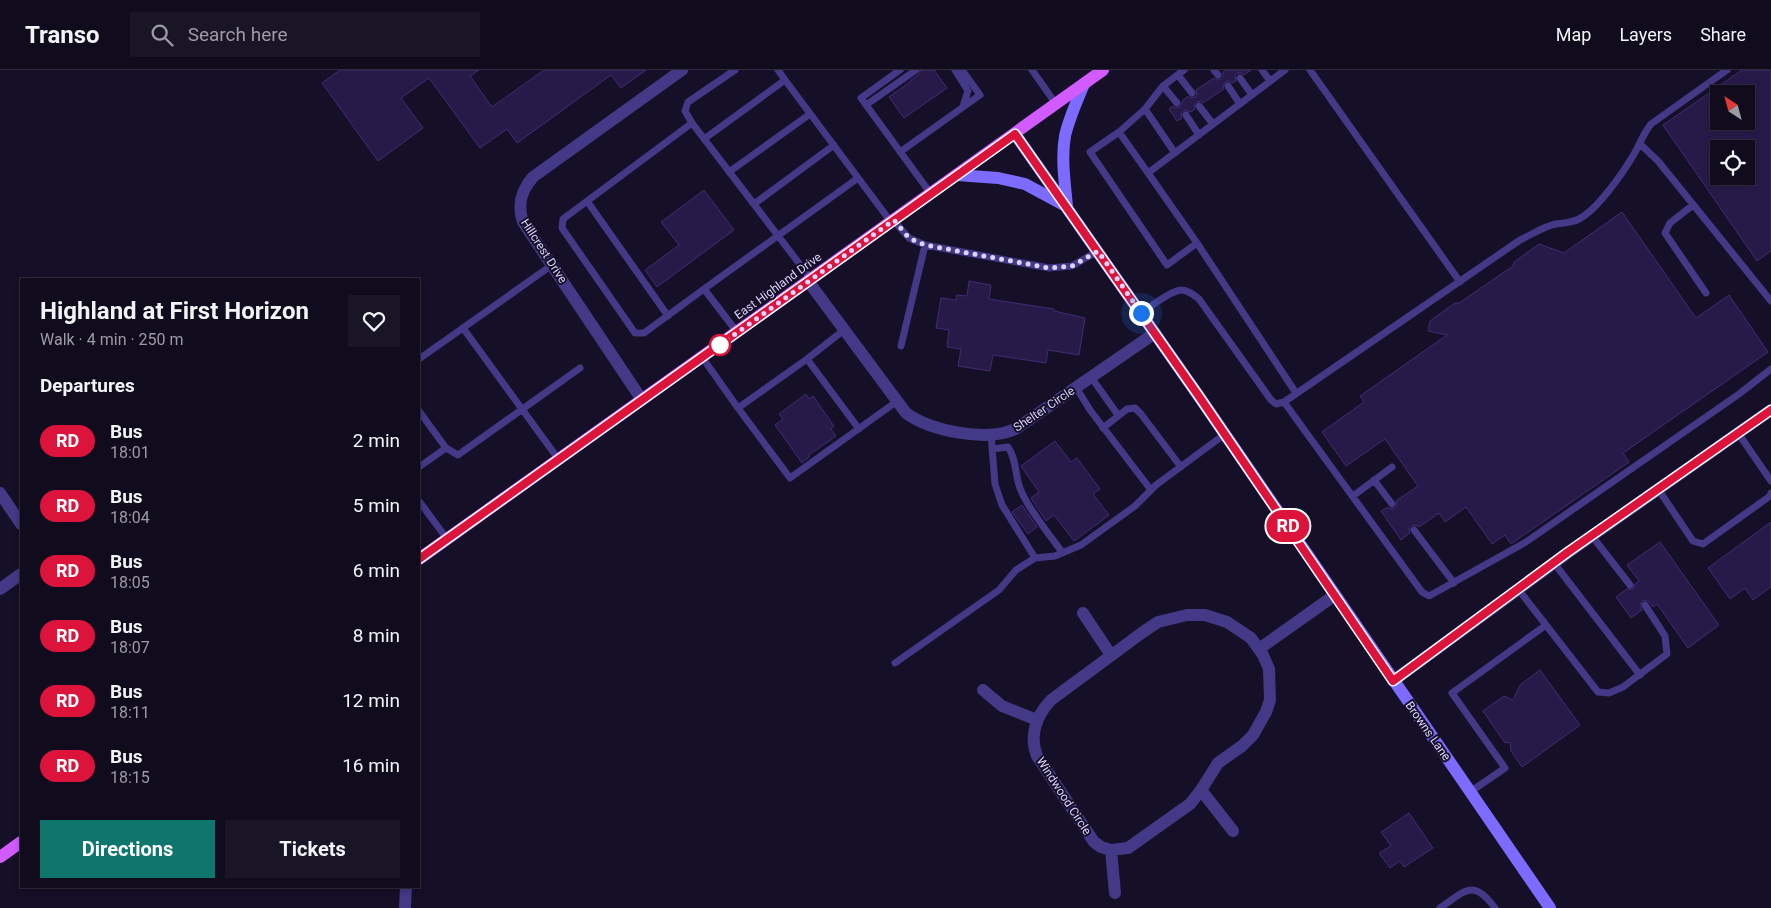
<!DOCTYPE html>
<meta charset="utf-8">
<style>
body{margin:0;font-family:Roboto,sans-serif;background:#191426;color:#f1f3f6;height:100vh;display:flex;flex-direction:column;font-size:19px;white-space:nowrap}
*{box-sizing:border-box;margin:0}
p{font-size:16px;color:#9c9ba4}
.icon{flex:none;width:28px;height:28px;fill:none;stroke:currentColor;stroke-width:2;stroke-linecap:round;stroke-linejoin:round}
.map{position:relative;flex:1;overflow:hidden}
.sheet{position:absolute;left:20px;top:208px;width:400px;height:610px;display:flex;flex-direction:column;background:#100b1d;border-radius:0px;box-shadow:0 2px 8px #0003,0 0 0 1px #302b3b}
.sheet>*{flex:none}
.badge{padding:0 10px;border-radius:16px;font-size:18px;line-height:32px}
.needle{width:32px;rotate:324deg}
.tools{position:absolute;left:1710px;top:15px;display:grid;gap:10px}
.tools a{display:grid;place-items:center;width:45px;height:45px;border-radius:0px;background:#100b1d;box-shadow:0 2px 8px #0003,0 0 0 1px #302b3b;font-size:25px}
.you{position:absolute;width:25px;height:25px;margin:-12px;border:4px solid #fff;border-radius:50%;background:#1a73e8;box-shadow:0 0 0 8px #1a73e833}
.map>.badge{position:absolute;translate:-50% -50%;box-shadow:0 0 0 2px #fff}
h2{padding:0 20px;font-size:19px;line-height:45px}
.round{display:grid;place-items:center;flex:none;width:52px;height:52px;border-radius:0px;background:#191426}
.summary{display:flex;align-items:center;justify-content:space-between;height:85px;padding:0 20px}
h1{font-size:24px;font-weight:700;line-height:38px}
.cta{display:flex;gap:10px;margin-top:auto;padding:10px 20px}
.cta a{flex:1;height:58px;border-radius:0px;background:#0f766e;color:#fff;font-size:20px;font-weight:700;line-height:58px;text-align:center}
.cta a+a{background:#191426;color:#f1f3f6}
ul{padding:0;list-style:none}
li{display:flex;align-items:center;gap:15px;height:65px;padding:0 20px}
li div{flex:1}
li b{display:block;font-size:19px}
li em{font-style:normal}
li .badge{min-width:55px;font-weight:700;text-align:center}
header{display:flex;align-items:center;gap:30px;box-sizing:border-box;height:70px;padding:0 25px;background:#100b1d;border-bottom:1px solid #302b3b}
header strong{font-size:24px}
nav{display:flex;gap:28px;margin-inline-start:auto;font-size:18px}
.search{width:350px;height:45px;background:#191426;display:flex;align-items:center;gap:12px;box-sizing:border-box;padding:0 18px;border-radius:0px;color:#9c9ba4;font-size:19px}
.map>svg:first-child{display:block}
</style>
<header>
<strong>Transo</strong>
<div class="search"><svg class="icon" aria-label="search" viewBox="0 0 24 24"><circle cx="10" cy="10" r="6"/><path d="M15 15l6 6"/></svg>Search here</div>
<nav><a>Map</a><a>Layers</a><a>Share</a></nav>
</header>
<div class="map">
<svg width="1771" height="838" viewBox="0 0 1771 838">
<rect width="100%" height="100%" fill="#150f27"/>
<path fill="#281a48" stroke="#412c74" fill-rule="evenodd" d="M340,0H479L470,6L492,37L544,0H646L621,18L611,5L517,73L507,59L480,78L429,8L401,28L423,58L378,91L322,13Z
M921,0H934L947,18L904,48L889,27L911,11V10L919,4Z
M1226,0H1251L1244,5L1242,3H1237L1235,6L1236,11L1232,13L1228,11L1225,12L1223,16L1224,19L1203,33L1201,31L1196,32L1194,34L1195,39L1190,42L1186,40L1183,41L1181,45L1182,48L1177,51L1169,39L1173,36L1176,38L1180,37L1182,34V31L1188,26L1190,28L1195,27L1197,25L1196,20L1214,8L1217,10L1221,9L1223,6V2Z
M1742,0H1771V181L1757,191L1663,55ZM1719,24H1746V51H1719ZM1719,79H1746V106H1719Z
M704,120L734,160L657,217L645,200L679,175L661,152Z
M1622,142L1696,248L1729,225L1768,282L1623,383L1629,392L1511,474L1505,465L1492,474L1466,437L1445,452L1439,443L1419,457L1416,455L1411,456L1409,458L1410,463L1401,470L1381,441L1388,437L1390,439L1395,438L1397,436L1396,431L1418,416L1385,369L1346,396L1322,362L1364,332L1360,326L1447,265L1428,261L1430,251L1455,233H1459L1513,196L1514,192L1539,174L1564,183Z
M969,211L991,215L989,229L1054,239V241L1085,248L1079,285L1048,280L1046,293L993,285L990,301L958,296L961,279L947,277L949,260L936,258L941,228L956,230L957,225L967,226Z
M806,324L809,329L813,326L834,356L831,359L836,366L809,385V387L802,393L775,355L783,349L779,344Z
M1055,371L1071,392L1077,388L1100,419L1093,424L1109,445L1074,471L1054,445L1046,451L1031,428L1039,422L1021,396Z
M1022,435L1037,457L1028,464L1012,442Z
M1771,452V517L1753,530L1745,518L1730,529L1708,498Z
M1660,472L1719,555L1688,578L1657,534L1653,537L1648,531L1643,530L1640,535L1642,540L1631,548L1616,527L1627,519H1633L1635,514L1639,511L1627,495Z
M1540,600L1580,655L1522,697L1511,681L1510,672L1505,673L1483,641L1504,626L1513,630L1520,615Z
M1409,743L1433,778L1404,797L1400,791L1390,798L1379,783L1391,776L1381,762Z"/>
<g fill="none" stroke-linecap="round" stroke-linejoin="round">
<path stroke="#433986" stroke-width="7" d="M900,0L861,28L931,124
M955,0L968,21L963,36
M1032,0L1056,34
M1214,0L1218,5
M1262,0L1270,11
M1285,0L1148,103L1197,173L1296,323
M1310,0L1460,212
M1178,5L1192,23
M1240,8L1252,25
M785,10L891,152
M1163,16L1177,33
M1228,16L1240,34
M866,35L916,0
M1199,36L1213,54
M1145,39L1163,16L1184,0
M1186,45L1199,65
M692,53L685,41L688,32L735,0
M1119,62L1148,103
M704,69L785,10L778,0
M1640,74L1658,91L1771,231
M900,82L980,25L962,0
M1175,83L1145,39L1119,62L1090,82L1167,195L1197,173
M729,102L810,44
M587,131L668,246
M754,134L834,75
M1693,135L1670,153L1665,163L1706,223
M893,150L909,168L925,175L1049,198L1072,196L1098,181
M704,219L858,108
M1141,243C1150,237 1170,221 1181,220C1188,220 1194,225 1199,229L1271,330L1276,334L1284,332L1520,170C1531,165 1544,156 1556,154C1564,153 1571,153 1579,149C1597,140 1623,103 1634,84C1640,74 1643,64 1651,54L1727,0
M463,258L559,390
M737,262L704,219L644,263H635L562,158L563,149L692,53L811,209
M901,276L925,175
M702,287L738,338L807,289L844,260
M419,289L552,195
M807,289L859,359
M1091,307L1118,345
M1076,317L1090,340L1151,420
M1284,332L1422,522L1429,526L1526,472L1739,324L1771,299
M738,338L790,408L896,332
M419,341L446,378L419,397
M1103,358L1127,339L1135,338L1141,344L1181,397
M1738,363L1771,411
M991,365L995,414L1002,435L1035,488L1055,486L1081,475L1135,436L1156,415L1225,364
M446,378L458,385L580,298
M992,379L1008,377C1018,391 1014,410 1023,425C1033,445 1049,464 1062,482
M1374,410L1392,434
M1658,419L1693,471L1703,474L1770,426L1771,423
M1353,426L1392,397
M419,431L447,469
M1414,460L1454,513
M1592,466L1630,515
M1554,493L1640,605
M1546,555L1598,622L1609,623L1623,617L1667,584L1665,566L1645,535
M895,593L999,520L1016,500L1035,488
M1470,722L1505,698L1452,623L1546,555L1518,519
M1440,838C1465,821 1473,808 1495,838"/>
<path stroke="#433986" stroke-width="12" d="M808,211L906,343C929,361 990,373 1017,358L1155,263
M642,330L523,152C517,135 521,121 533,107L682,0
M0,423L21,454
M0,519L21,504
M1083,543L1111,585
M1187,545H1205L1227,552L1251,568L1263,585L1269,599L1270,630L1266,642L1253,665L1242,676L1218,693L1201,720L1190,734L1128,778L1111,780L1101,777L1094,772L1037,686C1029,666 1036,646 1051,630L1143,562L1158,552Z
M1259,579L1335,525
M1393,611L1569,482L1771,340
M983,620L1002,636L1037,650
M1201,720L1233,761
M1111,780L1115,823
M405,838L406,816"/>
<path stroke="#7d6bff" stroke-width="12" d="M1015,64L1198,325L1550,838
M957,105L998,108L1025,114L1064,135
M1067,137C1065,113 1061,89 1065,66C1069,48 1077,31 1084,14"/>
<path stroke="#d15bff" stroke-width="12" d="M419,489L1103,0
M0,787L21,772"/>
</g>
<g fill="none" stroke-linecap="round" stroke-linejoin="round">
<g stroke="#fff" stroke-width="11">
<path id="line" d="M419,489L1015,64L1198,325L1393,611L1568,482L1771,340"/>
</g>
<use href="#line" stroke="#dc143c" stroke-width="8"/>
<path stroke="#ddd4ff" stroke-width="5" stroke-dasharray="0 9" d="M720,275L894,150L909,168L925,175L1049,198L1072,196L1098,181L1141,243"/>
</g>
<circle fill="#fff" stroke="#dc143c" stroke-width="2.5" cx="720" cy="275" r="10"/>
<g text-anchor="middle" stroke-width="4" stroke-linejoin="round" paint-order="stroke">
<g font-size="12" fill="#ddd4ff" stroke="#150f27">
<text transform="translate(544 181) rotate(57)" y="4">Hillcrest Drive</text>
<text transform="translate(778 216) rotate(-36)" y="4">East Highland Drive</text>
<text transform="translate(1044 339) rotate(-34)" y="4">Shelter Circle</text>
<text transform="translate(1428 661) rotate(55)" y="4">Browns Lane</text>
<text transform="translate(1064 726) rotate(57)" y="4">Windwood Circle</text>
</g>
</g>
</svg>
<div class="tools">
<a><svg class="needle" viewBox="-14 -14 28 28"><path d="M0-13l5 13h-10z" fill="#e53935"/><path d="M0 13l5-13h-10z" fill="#9c9ba4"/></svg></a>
<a><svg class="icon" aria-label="locate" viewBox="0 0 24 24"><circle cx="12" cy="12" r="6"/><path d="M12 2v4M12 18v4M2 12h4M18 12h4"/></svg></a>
</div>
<div class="you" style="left:1141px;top:243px"></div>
<b class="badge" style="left:1288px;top:456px;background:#dc143c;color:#fff">RD</b>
<section class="sheet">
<div class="summary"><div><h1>Highland at First Horizon</h1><p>Walk · 4 min · 250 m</p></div><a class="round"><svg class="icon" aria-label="heart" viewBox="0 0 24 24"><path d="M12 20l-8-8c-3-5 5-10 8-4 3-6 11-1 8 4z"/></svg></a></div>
<h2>Departures</h2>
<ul>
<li><span class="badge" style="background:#dc143c;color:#fff">RD</span><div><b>Bus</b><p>18:01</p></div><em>2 min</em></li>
<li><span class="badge" style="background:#dc143c;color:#fff">RD</span><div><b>Bus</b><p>18:04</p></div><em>5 min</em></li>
<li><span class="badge" style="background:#dc143c;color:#fff">RD</span><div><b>Bus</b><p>18:05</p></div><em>6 min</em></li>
<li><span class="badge" style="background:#dc143c;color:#fff">RD</span><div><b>Bus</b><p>18:07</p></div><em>8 min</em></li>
<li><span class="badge" style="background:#dc143c;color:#fff">RD</span><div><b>Bus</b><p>18:11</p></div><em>12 min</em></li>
<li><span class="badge" style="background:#dc143c;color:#fff">RD</span><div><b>Bus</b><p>18:15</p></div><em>16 min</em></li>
</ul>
<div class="cta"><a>Directions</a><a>Tickets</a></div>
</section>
</div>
